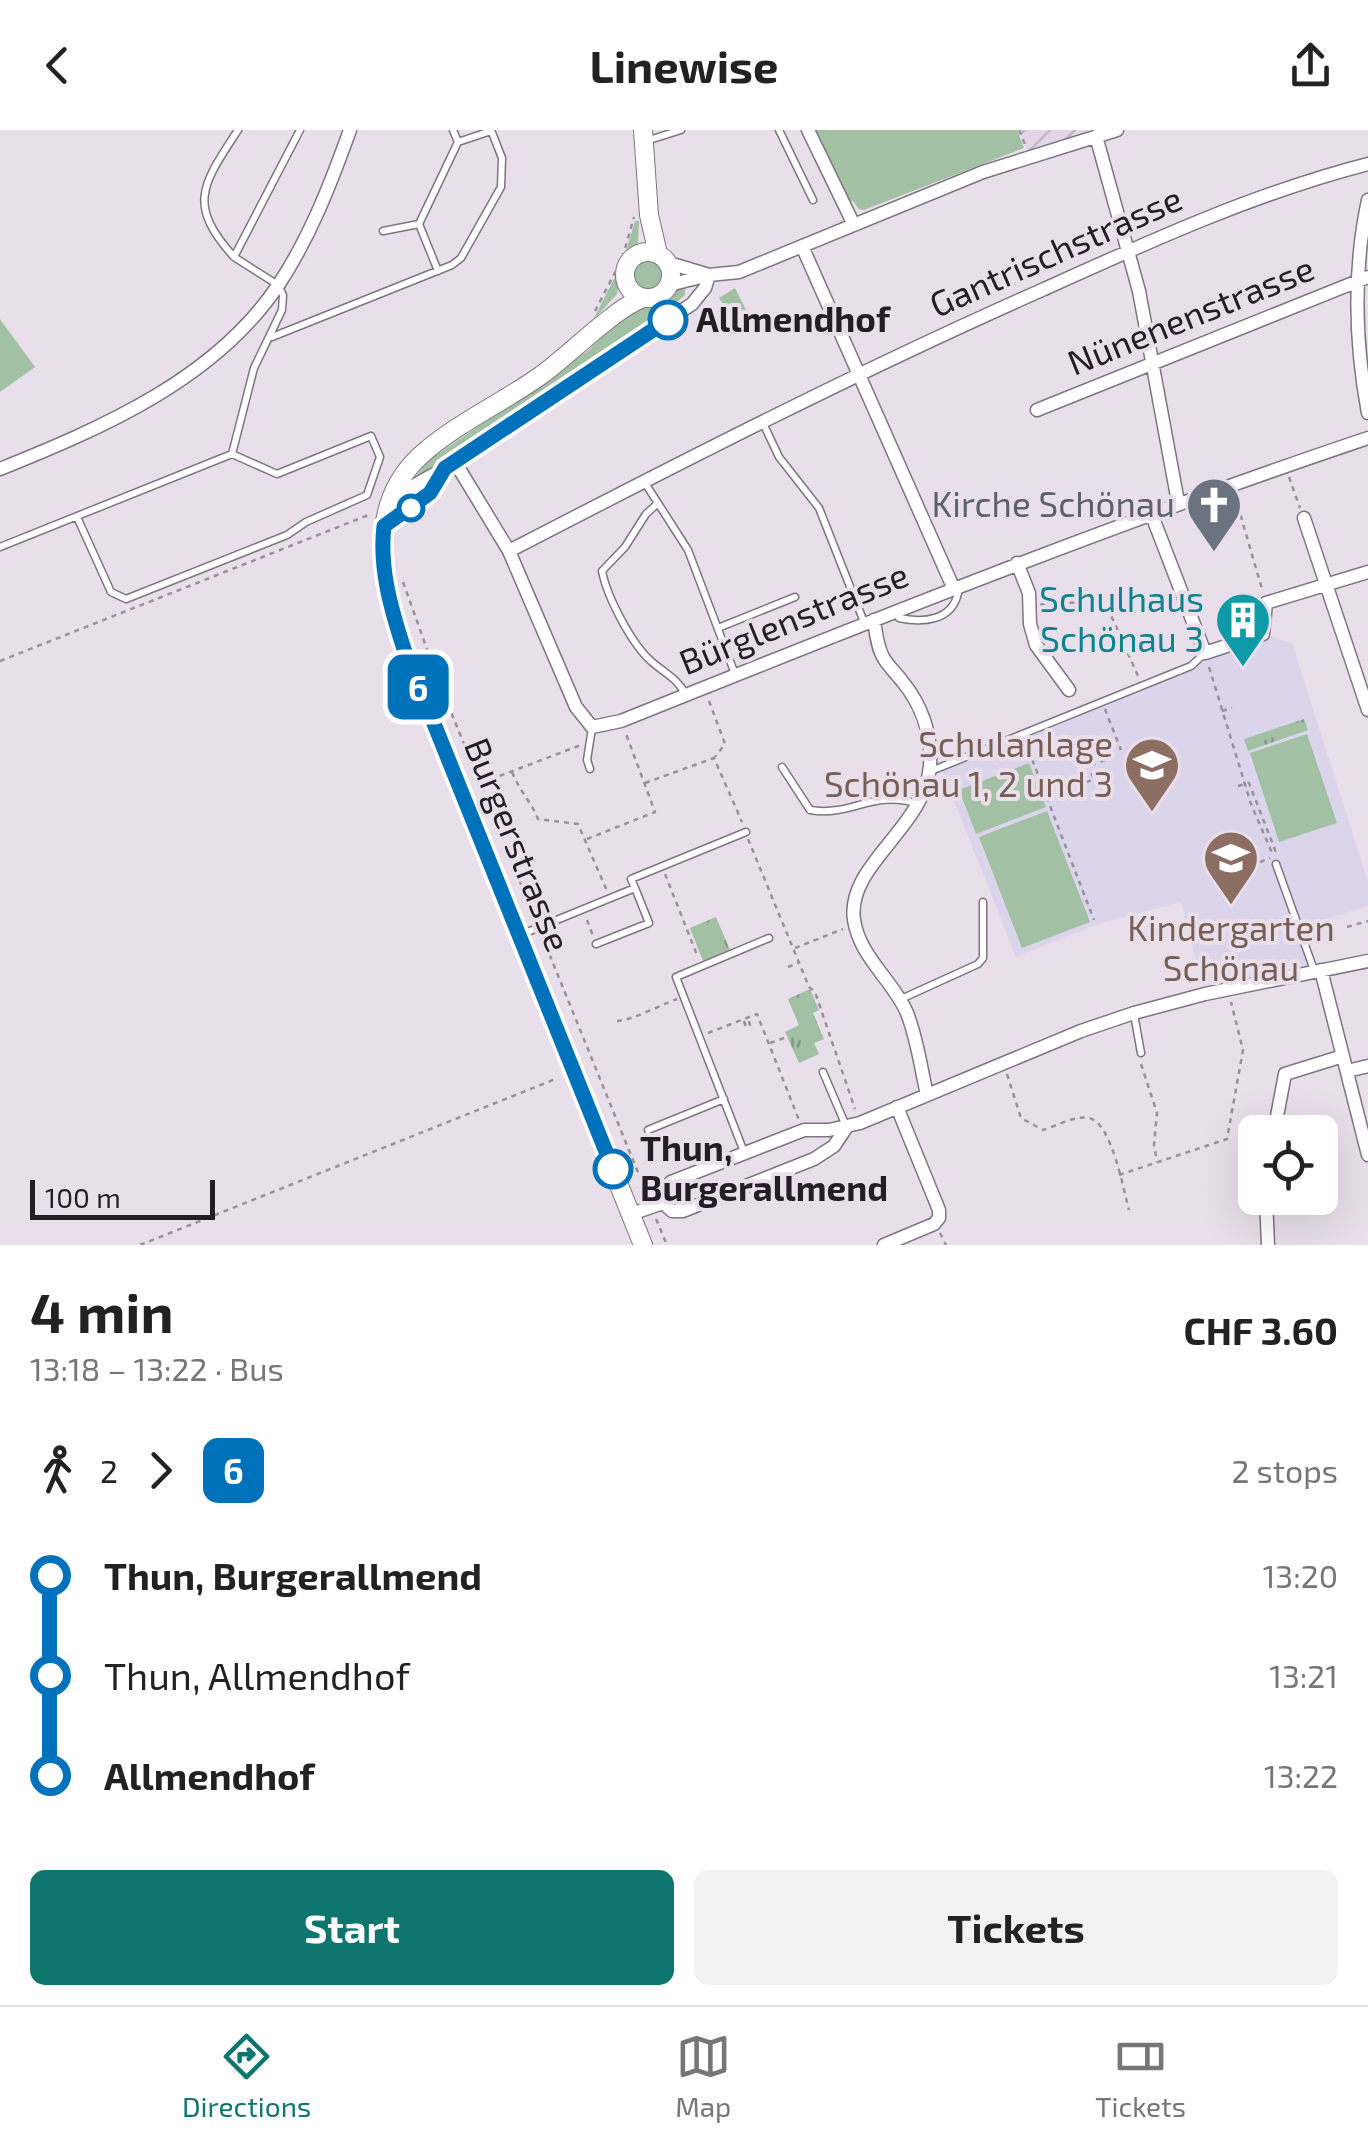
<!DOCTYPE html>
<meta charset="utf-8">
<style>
body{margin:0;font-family:"Exo 2",sans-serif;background:#f2f2f2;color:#222;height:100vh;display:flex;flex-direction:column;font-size:38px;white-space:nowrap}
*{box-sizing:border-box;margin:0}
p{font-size:32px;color:#767676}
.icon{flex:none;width:55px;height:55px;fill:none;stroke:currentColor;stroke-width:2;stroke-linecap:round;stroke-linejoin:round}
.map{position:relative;height:1115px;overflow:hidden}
.side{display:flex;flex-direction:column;background:#fff;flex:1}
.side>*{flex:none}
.badge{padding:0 20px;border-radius:15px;font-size:35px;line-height:65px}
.fabs{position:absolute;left:1238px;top:985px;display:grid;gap:20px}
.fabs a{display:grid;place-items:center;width:100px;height:100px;border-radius:15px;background:#fff;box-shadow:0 10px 40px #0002;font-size:50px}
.scale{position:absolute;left:30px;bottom:25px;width:185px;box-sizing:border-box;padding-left:10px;border:5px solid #221e23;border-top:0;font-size:28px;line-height:35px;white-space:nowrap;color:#221e23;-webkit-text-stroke:8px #e8dfeb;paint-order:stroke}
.map>.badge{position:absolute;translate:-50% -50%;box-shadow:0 0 0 5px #fff}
.legs{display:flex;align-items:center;gap:15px;height:110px;padding:0 30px;font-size:32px}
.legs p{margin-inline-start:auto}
.headline{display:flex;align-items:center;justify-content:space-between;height:170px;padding:0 30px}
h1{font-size:55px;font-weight:700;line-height:75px}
.cta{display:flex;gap:20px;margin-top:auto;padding:20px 30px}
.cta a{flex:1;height:115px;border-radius:15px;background:#0f766e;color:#fff;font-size:40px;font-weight:700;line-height:115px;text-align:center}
.cta a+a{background:#f2f2f2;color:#222}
ul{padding:0 30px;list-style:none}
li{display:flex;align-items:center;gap:35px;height:100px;font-size:38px}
li i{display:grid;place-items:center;width:15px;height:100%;margin:0 12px;background:currentColor}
li i::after{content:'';width:25px;height:25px;margin:-12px;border:8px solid;border-radius:50%;background:#fff}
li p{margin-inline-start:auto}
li:first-child i{background:linear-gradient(#0000 50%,currentColor 0)}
li:last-child i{background:linear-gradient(currentColor 50%,#0000 0)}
header{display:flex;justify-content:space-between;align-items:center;height:130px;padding:0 30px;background:#fff;font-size:45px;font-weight:700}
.dock{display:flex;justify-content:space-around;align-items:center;height:140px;border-top:2px solid #e0e0e0;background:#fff;font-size:28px;color:#767676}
.dock a{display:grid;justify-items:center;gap:5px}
.dock .on{color:#0f766e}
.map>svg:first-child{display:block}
</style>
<header><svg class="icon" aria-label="back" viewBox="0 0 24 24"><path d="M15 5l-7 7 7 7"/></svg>Linewise<svg class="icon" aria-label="share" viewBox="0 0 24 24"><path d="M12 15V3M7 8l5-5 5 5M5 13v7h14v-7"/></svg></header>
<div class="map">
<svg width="1368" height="1115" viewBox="0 0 1368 1115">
<defs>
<pattern id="industrial-furrows" width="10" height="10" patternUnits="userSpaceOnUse" patternTransform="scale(2.5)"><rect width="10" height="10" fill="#e3d5e8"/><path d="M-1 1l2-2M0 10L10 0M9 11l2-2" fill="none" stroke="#c2b6c7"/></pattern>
<pattern id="park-tufts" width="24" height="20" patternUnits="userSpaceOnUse" patternTransform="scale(2.5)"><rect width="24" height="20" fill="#a2c0a3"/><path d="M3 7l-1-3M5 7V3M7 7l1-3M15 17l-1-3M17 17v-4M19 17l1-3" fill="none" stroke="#849b84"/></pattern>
</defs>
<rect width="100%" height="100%" fill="#e8dfeb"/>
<path fill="url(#industrial-furrows)" d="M1019,0H1117L1030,26Z"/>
<path fill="#dbd5eb" d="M1263,504L1292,513L1368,752V776L1301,797L1314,841L1205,864L1181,772L1098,794L1016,827L941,638L1191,536L1205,523Z"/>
<path fill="#a2c0a3" d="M814,0H1017L1024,18L864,80L859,79L853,71L849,72Z
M635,91H639L638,115L623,133L617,164L593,190L623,131Z
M634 145a15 15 0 1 1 30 0a15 15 0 1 1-30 0Z
M685,154V165L675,174L461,318L462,321L413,350L428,331L589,220L628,180L641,173L659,171Z
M735,158L747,182L733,189L719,168Z
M0,189L35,237L0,262Z
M1307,604L1337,693L1279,712L1250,623Z
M1029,633L1046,677L976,704L959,660Z
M1047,681L1090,792L1022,818L979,707Z"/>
<path fill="url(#park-tufts)" d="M1304,589L1308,600L1248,621L1244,609Z
M716,787L730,820L703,831L690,798Z
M810,859L819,880L813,883L824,909L814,913L819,924L799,933L785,902L799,895L788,869Z"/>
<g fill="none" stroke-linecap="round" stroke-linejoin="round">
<g stroke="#7d7580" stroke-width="9">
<path id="lane" d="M453,0L458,12L491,1
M779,0L813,70
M646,11L681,0
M419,94L438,141
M383,101L419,94L458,12
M234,127C186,74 203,54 238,0
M272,207L452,135L461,128L501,57L502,28L491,0
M762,291L779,327L819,378L864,492
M645,353L688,420L735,544
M658,373L646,384L625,417L602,441C607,467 632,515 652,532C666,544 677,548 686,565
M77,387L111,462L126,469L287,405L306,392L367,365L380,327L371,306L277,344L232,324
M0,417L232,324L254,238L282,180L283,165L278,155L234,127L300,0
M899,488C923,493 952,491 958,463L954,458
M718,498L795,467
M782,637L810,680C853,687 871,659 919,674
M590,639L587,630L592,598
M931,641L1191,536L1204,524
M1276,734L1314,840
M520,805L635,758L631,749L746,702
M596,814L649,793L635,758
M901,869L978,834L983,828V772
M1134,884L1141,923
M823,942L846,996
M648,1000L724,969
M744,1022L676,847L769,808"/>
</g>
<g stroke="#7d7580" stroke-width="15">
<path id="street" d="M808,0L854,95
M1096,6L1139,161L1178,372
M1368,70C1353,140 1355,213 1368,283
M802,116L953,457
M669,133L709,145
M669,155L709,145L739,142L983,42L1117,0
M1037,280L1368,147
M455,332L509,421L576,577L592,597L621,591C868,492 1115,393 1368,308
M0,339C102,298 216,249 279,154C310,107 331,53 350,0
M392,368L445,338L692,174L705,158L709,145
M1151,383L1205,523L1263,504L1266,473L1368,442
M1304,388L1368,580
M383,396L430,363L445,338
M509,421C685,330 861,240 1042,160C1148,112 1255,63 1368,34
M1017,433L1029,463L1030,494L1036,515L1069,560
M874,490C876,503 877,516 883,527C888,536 896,543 902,551C922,575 932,605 930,636C925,698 846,735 854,790C860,828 893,850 907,883C917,908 921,938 927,965
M1321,840L1368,1025
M1347,941L1368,936
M1274,1002L1285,944L1343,926
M1266,1068L1268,1115
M663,1073V1061L671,1052L804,1000H829L860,993L1081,901L1134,883L1205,864L1368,831
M663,1073L672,1081H683L814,1029L834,1016L846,998
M631,1084L663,1073
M884,1115L934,1094L939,1088V1080L897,977"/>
</g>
<g stroke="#7d7580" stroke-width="20">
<path id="secondary" d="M643,0L649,85L658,124
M625 145a23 23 0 1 1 46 0a23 23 0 1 1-46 0Z
M643,168C613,179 570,225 540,246C502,273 455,294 420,326C364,378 383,455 404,519L643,1115"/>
</g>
<path stroke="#98919a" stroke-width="2.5" stroke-dasharray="5 5" stroke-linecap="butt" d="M1019,0L1026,17
M595,181L622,129L634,87
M1289,347L1300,378
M1235,366L1262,459
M403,452L438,550L535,789
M1040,475L1051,472L1106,474L1138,546
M0,531L371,384
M1209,537L1251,674L1272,723
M709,571L725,614L715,627
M1105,579L1121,620
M1222,581L1232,578
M1025,611L1094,790
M1152,628L1155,634L1172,628
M1091,635L1108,629
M512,642C520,662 532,673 538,689L578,694L607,761
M481,653L581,615
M645,653L714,628L742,692
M1238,656L1249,653L1277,725
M1049,667L1094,649L1091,642
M587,709L655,682L626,604
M748,709L809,857L815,862L855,979
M1260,732L1270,728
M665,744L697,825
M587,790L593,806
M1347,797L1368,791
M542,806L648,1067
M795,818L843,799
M788,837L798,833
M617,891C633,890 660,875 677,869
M744,891L746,897L750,895L749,891
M708,903L757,884L799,990
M770,913L787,907
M1141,934L1157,983L1154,1015L1157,1032
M1007,944L1021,988L1043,1000C1056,996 1076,985 1089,988C1112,993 1123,1059 1129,1080
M1119,1045L1227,1009L1243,920L1231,872
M656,1089L667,1115
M940,1103L946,1115
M140,1115L558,948"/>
<use href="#lane" stroke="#fff" stroke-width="6"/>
<use href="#street" stroke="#fff" stroke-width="12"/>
<use href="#secondary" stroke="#fff" stroke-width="18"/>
</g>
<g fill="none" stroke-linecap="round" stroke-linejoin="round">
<g stroke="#fff" stroke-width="22">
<path id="line-1" d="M613,1039L404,519C391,479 379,438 384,396L430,363L445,338L668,190"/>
</g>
<use href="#line-1" stroke="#0072bc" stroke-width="15"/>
</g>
<defs>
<g id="church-pin" transform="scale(2.875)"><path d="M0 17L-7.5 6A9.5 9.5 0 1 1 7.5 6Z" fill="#6b7280" stroke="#e8dfeb"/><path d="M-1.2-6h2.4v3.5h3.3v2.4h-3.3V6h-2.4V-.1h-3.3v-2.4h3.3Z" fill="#fff"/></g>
<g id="building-pin" transform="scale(2.875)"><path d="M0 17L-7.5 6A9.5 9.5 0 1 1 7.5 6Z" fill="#0f9aa8" stroke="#e8dfeb"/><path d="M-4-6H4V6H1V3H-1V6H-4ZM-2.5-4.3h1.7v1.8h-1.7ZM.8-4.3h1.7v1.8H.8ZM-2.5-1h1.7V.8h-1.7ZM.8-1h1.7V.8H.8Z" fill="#fff"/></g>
<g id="school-pin" transform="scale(2.875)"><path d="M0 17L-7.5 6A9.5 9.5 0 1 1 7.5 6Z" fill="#8d6e63" stroke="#e8dfeb"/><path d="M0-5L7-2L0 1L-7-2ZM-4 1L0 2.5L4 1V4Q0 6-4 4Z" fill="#fff"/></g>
</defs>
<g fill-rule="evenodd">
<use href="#church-pin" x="1214" y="375"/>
<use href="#building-pin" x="1243" y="490"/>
<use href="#school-pin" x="1152" y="635"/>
<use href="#school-pin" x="1231" y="728"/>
</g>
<g fill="#fff" stroke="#0072bc" stroke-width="5">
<circle cx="668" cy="190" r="18"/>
<circle cx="411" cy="378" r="12"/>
<circle cx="613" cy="1039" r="18"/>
</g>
<g text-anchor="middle" stroke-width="8" stroke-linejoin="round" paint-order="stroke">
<g font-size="35" fill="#221e23" stroke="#e8dfeb">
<text transform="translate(1056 122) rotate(-24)" y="12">Gantrischstrasse</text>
<text transform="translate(1191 186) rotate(-22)" y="12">Nünenenstrasse</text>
<text transform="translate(794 489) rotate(-22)" y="12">Bürglenstrasse</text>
<text transform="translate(517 715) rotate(68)" y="12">Burgerstrasse</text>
</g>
<g font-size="35" font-weight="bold" fill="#221e23" stroke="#e8dfeb" text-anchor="start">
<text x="696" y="202">Allmendhof</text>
<text x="640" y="1031">Thun,<tspan x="640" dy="40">Burgerallmend</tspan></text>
</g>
<g font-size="35" fill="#5b616d" stroke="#e8dfeb" text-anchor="end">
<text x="1175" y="387">Kirche Schönau</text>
</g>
<g font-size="35" fill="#0d838f" stroke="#e8dfeb" text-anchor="end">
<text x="1204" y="482">Schulhaus<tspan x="1204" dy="40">Schönau 3</tspan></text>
</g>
<g font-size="35" fill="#785e54" stroke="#e8dfeb" text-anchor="end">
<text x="1113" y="627">Schulanlage<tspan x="1113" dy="40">Schönau 1, 2 und 3</tspan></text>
<text x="1231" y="811" text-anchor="middle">Kindergarten<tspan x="1231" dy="40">Schönau</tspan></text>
</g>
</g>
</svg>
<div class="fabs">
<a><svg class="icon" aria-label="locate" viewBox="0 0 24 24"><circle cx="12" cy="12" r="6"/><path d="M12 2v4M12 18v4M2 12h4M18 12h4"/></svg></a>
</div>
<div class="scale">100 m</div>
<b class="badge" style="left:418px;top:557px;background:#0072bc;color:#fff">6</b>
</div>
<section class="side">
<div class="headline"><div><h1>4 min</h1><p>13:18 – 13:22 · Bus</p></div><b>CHF 3.60</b></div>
<div class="legs"><svg class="icon" aria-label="walk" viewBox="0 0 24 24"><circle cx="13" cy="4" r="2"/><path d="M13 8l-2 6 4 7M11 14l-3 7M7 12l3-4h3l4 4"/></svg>2<svg class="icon" aria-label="forward" viewBox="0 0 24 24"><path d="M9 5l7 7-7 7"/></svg><b class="badge" style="background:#0072bc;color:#fff">6</b><p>2 stops</p></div>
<ul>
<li><i style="color:#0072bc"></i><b>Thun, Burgerallmend</b><p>13:20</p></li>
<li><i style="color:#0072bc"></i><span>Thun, Allmendhof</span><p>13:21</p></li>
<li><i style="color:#0072bc"></i><b>Allmendhof</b><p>13:22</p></li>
</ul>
<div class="cta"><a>Start</a><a>Tickets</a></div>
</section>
<nav class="dock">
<a class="on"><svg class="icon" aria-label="directions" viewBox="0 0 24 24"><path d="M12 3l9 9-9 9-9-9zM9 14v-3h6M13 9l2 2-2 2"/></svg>Directions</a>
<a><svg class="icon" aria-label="map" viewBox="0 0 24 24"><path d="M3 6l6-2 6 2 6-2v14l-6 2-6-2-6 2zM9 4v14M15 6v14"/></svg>Map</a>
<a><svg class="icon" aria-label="tickets" viewBox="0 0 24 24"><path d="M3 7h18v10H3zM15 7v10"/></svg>Tickets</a>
</nav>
